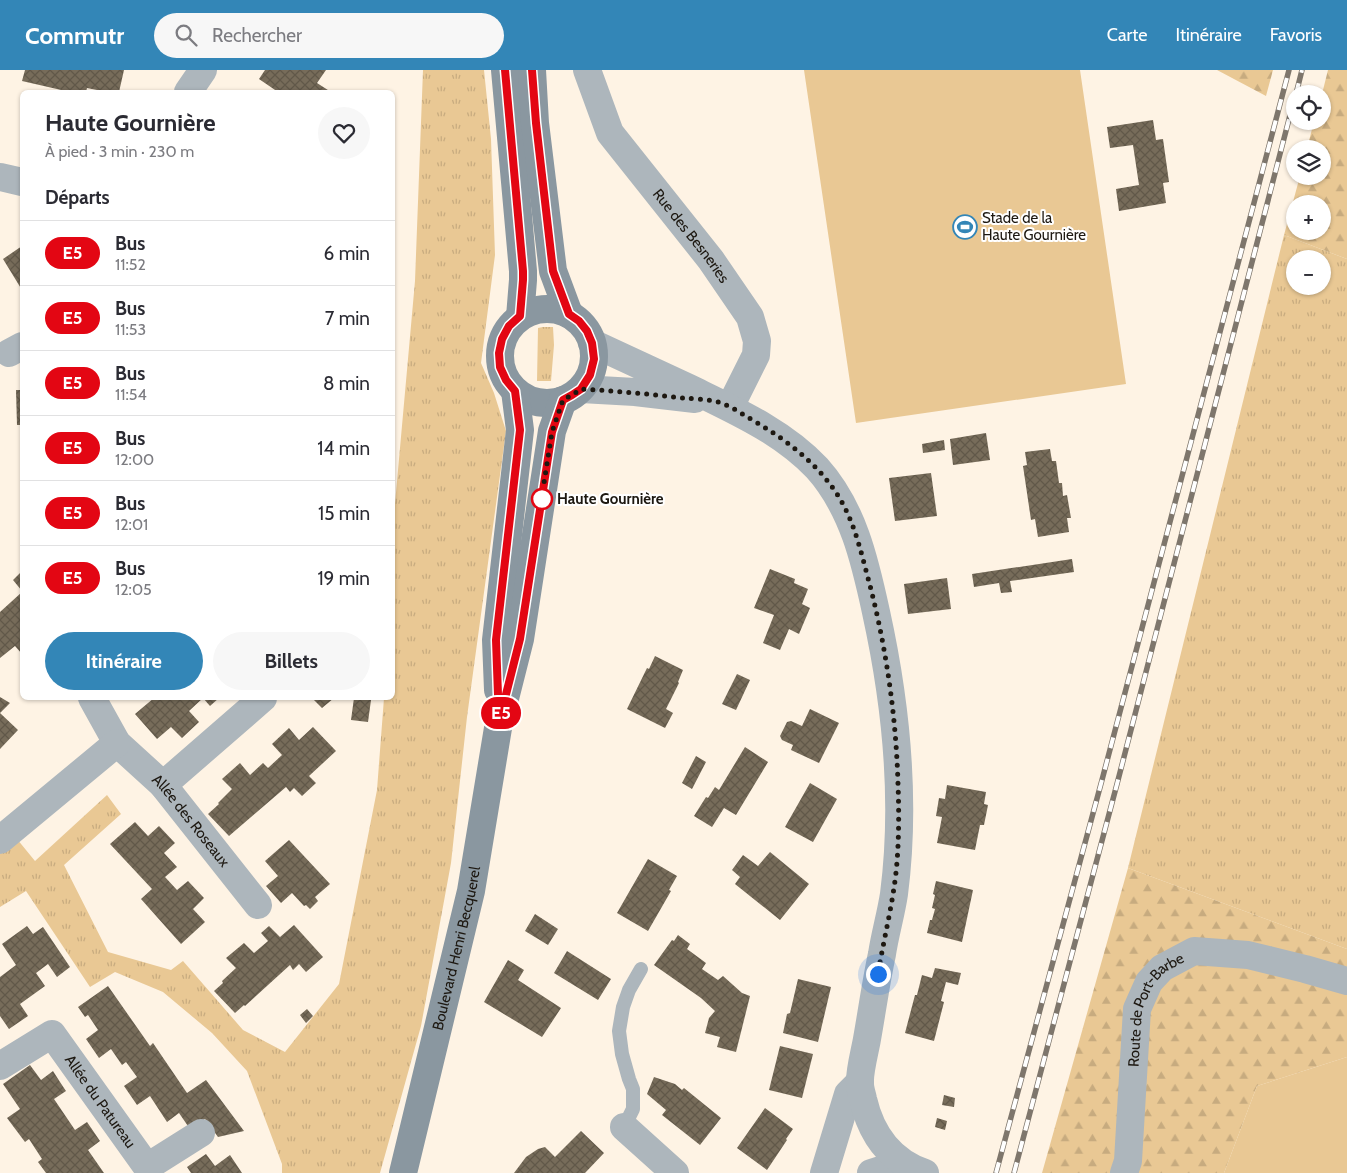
<!DOCTYPE html>
<html lang="fr">
<meta charset="utf-8">
<style>
body{margin:0;font-family:Cabin,sans-serif;background:#f7f7f7;color:#2b2b33;height:100vh;display:flex;flex-direction:column;font-size:19px;white-space:nowrap}
*{box-sizing:border-box;margin:0}
p{font-size:16px;color:#7c7c81}
.icon{flex:none;width:28px;height:28px;fill:none;stroke:currentColor;stroke-width:2;stroke-linecap:round;stroke-linejoin:round}
.map{position:relative;flex:1;overflow:hidden}
.side{position:absolute;left:20px;top:20px;width:375px;height:610px;display:flex;flex-direction:column;background:#fff;border-radius:8px;box-shadow:0 1px 4px #0004}
.side>*{flex:none}
.badge{padding:0 10px;border-radius:16px;font-size:18px;line-height:32px}
.fabs{position:absolute;left:1286px;top:15px;display:grid;gap:10px}
.fabs a{display:grid;place-items:center;width:45px;height:45px;border-radius:50%;background:#fff;box-shadow:0 1px 4px #0004;font-size:25px}
.you{position:absolute;width:25px;height:25px;margin:-12px;border:4px solid #fff;border-radius:50%;background:#1a73e8;box-shadow:0 0 0 8px #1a73e833}
.map>.badge{position:absolute;translate:-50% -50%;box-shadow:0 0 0 2px #fff}
h2{padding:0 25px;font-size:19px;line-height:45px}
.round{display:grid;place-items:center;flex:none;width:52px;height:52px;border-radius:26px;background:#f7f7f7}
.summary{display:flex;align-items:center;justify-content:space-between;height:85px;padding:0 25px}
h1{font-size:24px;font-weight:800;line-height:38px}
.button{display:flex;gap:10px;margin-top:auto;padding:10px 25px}
.button a{flex:1;height:58px;border-radius:30px;background:#3386b7;color:#fff;font-size:20px;font-weight:800;line-height:58px;text-align:center}
.button a+a{background:#f7f7f7;color:#2b2b33}
ul{padding:0;list-style:none}
li{display:flex;align-items:center;gap:15px;height:65px;padding:0 25px;border-top:1px solid #e1e1e2}
li div{flex:1}
li b{display:block;font-size:19px}
li em{font-style:normal}
li .badge{min-width:55px;font-weight:700;text-align:center}
header{display:flex;align-items:center;gap:30px;box-sizing:border-box;height:70px;padding:0 25px;background:#3386b7;color:#fff}
header strong{font-size:24px}
nav{display:flex;gap:28px;margin-inline-start:auto;font-size:18px}
.search{width:350px;height:45px;background:#f7f7f7;display:flex;align-items:center;gap:12px;box-sizing:border-box;padding:0 18px;border-radius:28px;color:#7c7c81;font-size:19px}
.map>svg:first-child{display:block}
</style>
<header>
<strong>Commutr</strong>
<div class="search"><svg class="icon" aria-label="search" viewBox="0 0 24 24"><circle cx="10" cy="10" r="6"/><path d="M15 15l6 6"/></svg>Rechercher</div>
<nav><a>Carte</a><a>Itinéraire</a><a>Favoris</a></nav>
</header>
<div class="map">
<svg width="1347" height="1103" viewBox="0 0 1347 1103">
<defs>
<pattern id="grass-tufts" width="24" height="20" patternUnits="userSpaceOnUse" patternTransform="scale(1.25)"><rect width="24" height="20" fill="#e9c894"/><path d="M3 7l-1-3M5 7V3M7 7l1-3M15 17l-1-3M17 17v-4M19 17l1-3" fill="none" stroke="#c7ab7f"/></pattern>
<pattern id="forest-firs" width="22" height="20" patternUnits="userSpaceOnUse" patternTransform="scale(1.25)"><rect width="22" height="20" fill="#e9c894"/><path d="M5 1l3.5 6h-7zM16 11l3.5 6h-7z" fill="#c7ab7f"/></pattern>
<pattern id="building-cross-hatch" width="8" height="8" patternUnits="userSpaceOnUse" patternTransform="scale(1.25)"><rect width="8" height="8" fill="#776c5a"/><path d="M0 0l8 8M0 8l8-8" fill="none" stroke="#615849"/></pattern>
</defs>
<rect width="100%" height="100%" fill="#fef3e4"/>
<path fill="url(#grass-tufts)" fill-rule="evenodd" d="M423,0H484L491,69L495,185L481,293L494,323L506,361L467,647L451,793L421,956L380,1103H282V1094L247,1001L212,963L163,922L115,902L90,917L26,821L0,837V784L17,769L35,791L107,725L121,744L64,795L108,882L171,900L183,891L243,960L285,982L339,914L377,720L384,628H392L393,456L415,211Z
M1284,165L1347,189V879L1128,798ZM1295,189H1322V216H1295Z
M543,257H553L554,275L551,311H537L538,258Z"/>
<path fill="url(#forest-firs)" fill-rule="evenodd" d="M1217,0H1273L1266,26Z
M1328,0H1347V189L1284,165L1300,106H1322V79H1307L1314,51H1322V24ZM1295,134H1322V161H1295Z
M1128,798L1347,879V987L1257,1016L1224,1103H1042Z"/>
<path fill="#e9c894" d="M804,0H1080L1126,314L856,353Z
M1347,987V1103H1224L1257,1016Z"/>
<path fill="url(#building-cross-hatch)" d="M25,0H124L119,22H107L87,18L86,22H70L22,11Z
M265,0H326L317,13L331,22H278L259,9Z
M1153,50L1156,70L1163,69L1169,112L1163,113L1166,133L1119,141L1116,119L1139,115L1133,75L1110,78L1107,57Z
M22,176V220L3,189Z
M16,320H22V355H17Z
M986,363L990,390L953,395L950,369Z
M944,370L945,380L923,383L922,374Z
M1050,379L1052,391H1056L1059,413H1062L1063,426L1067,425L1071,448H1067L1069,462L1038,467L1035,449L1031,450L1023,396L1027,395L1025,382Z
M931,403L937,446L895,451L889,408Z
M1072,489L1074,502L1010,511L1012,522L1001,523L999,513L974,517L972,504Z
M770,499L795,509L794,513L808,519L802,534L810,538L799,564L789,559L780,580L763,573L774,545L754,538Z
M22,501V521L13,510Z
M947,508L951,539L908,544L904,514Z
M22,522V584L15,576L0,588V542Z
M655,586L683,600L678,612L679,613L666,639L673,643L665,658L627,639L647,598L649,599Z
M737,604L750,610L736,640L722,634Z
M0,627L10,633L0,643L18,660L0,679Z
M154,628H219L210,636L203,628L189,641L199,652L182,668L171,657L157,669L135,644Z
M312,628H334L322,638Z
M354,628L371,630L368,652L351,650Z
M810,639L839,653L819,693L791,680L793,675L782,670L780,666L787,652L791,651L802,656Z
M313,657L336,681L309,706L316,713L302,726L294,718L290,722L286,717L229,766L208,744L219,734L218,733L232,719L222,709L240,693L250,705L263,693L268,698L282,685L272,674L289,658L299,670Z
M745,677L768,692L736,745L724,738L712,757L694,746L706,727L708,728L715,717L719,720Z
M696,686L706,692L692,719L682,713Z
M810,713L837,729L813,772L785,757Z
M947,715L986,722L984,734L988,735L984,755H980L975,780L937,773L942,747L936,746L939,728L945,729Z
M135,752L148,766L159,756L175,773L164,783L177,797L165,807L177,820L188,811L204,828L193,839L205,852L181,874L141,829L152,819L110,774Z
M289,770L330,814L315,827L318,831L310,839L306,835L304,836L292,823L281,833L266,816L278,806L265,791Z
M770,782L809,814L780,850L735,814L740,807L732,800L743,785L758,796Z
M648,789L677,806L669,820L671,821L648,861L617,843Z
M936,811L973,820L962,872L927,863L930,850H932L935,839L932,838L935,825L933,824Z
M535,844L558,859L548,875L525,861Z
M294,855L323,887L306,902L299,894L293,900L290,895L245,936L244,935L235,943L214,921L223,913L222,911L236,898L226,888L244,873L254,883L268,871L261,863L269,856L280,867Z
M27,856L33,864L43,857L70,897L57,907L48,894L36,903L45,916L20,934L28,946L9,959L0,946V907L16,895L2,874Z
M678,865L690,874L687,879L706,893L702,899L718,910L723,906L742,923L750,926L736,982L717,977L720,967L705,963L709,948L715,941L701,928L654,895L672,870L674,871Z
M567,881L611,909L598,930L554,903Z
M508,890L524,900L518,910L561,938L542,967L484,932Z
M935,898L961,903L958,915L946,912L941,931L944,932L934,971L905,963L915,925H917L922,905L932,908Z
M798,909L831,917L818,972L783,963L787,944L790,943Z
M108,916L150,976L153,973L187,1023L206,1010L244,1061L218,1067L205,1049L190,1059L179,1043L167,1052L150,1026L137,1035L124,1016L137,1007L126,992L122,995L111,979L99,988L86,969L98,960L88,945L85,947L78,937Z
M307,939L313,946L306,953L300,945Z
M780,976L813,984L802,1028L769,1020Z
M30,995L41,1010L53,1001L60,1012L66,1021L54,1029L75,1060L87,1052L100,1071L88,1080L104,1103H46L38,1092L42,1089L29,1069L25,1072L7,1048L20,1039L3,1014Z
M654,1007L675,1014L682,1020L684,1018L721,1048L700,1075L662,1045L666,1040L647,1024Z
M944,1025L955,1028L954,1037L942,1035Z
M765,1038L793,1059L786,1069L787,1070L767,1100L737,1078Z
M937,1048L947,1051L945,1060L935,1057Z
M581,1061L604,1083L585,1103H514L526,1087L538,1079L545,1077L555,1087Z
M206,1084L215,1096L230,1085L242,1103H191L187,1097Z"/>
<g fill="none" stroke-linecap="round" stroke-linejoin="round">
<path stroke="#adb6bc" stroke-width="14" d="M624,1057L633,1039V1019L629,1009L622,984L619,961L623,937L629,920L641,899"/>
<g stroke="#adb6bc" stroke-width="28">
<path id="s1" d="M587,0L610,63L711,190L750,247L757,271L756,285L730,337"/>
<path d="M188,22L203,0"/>
<path d="M0,107L22,112"/>
<path d="M9,283L22,276"/>
<path id="s2" d="M92,628L117,673L163,715L258,835"/>
<path d="M163,715L263,628"/>
<path d="M0,770L117,673"/>
<path id="s3" d="M0,996L52,964L147,1097L201,1063"/>
<path d="M624,1057L675,1103"/>
<path d="M824,1103L848,1024L860,1012"/>
<path d="M871,1103L902,1093"/>
<path id="s4" d="M1124,1103L1128,1091L1137,939L1149,912L1162,898L1194,881L1248,885L1305,899L1347,911"/>
</g>
<path stroke="#adb6bc" stroke-width="28" d="M592,273C624,288 657,303 689,318C734,340 782,361 817,398C853,438 865,491 876,542C896,633 906,731 894,824C891,844 885,864 882,884C876,912 872,941 867,969C865,981 859,1002 860,1014C860,1019 862,1024 863,1029C871,1064 890,1091 925,1103
M581,319L635,322L695,329"/>
<g stroke="#8a97a0" stroke-width="28">
<path d="M505,0L523,201V210L520,247"/>
<path d="M532,0L535,53L553,201L569,244"/>
<circle cx="547" cy="286" r="47"/>
<path d="M498,620L496,570L520,360L515,321"/>
<path id="s5" d="M403,1103L471,821L499,652L520,569L552,361L563,330"/>
</g>
<g stroke="#7e766c" stroke-width="5.5">
<path id="rail" d="M1296,24L1302,0
M996,1103L1102,710L1289,0
M1014,1103L1117,714L1295,26"/>
</g>
<use href="#rail" stroke="#fff" stroke-width="4" stroke-dasharray="11" stroke-linecap="butt"/>
</g>
<g fill="none" stroke-linecap="round" stroke-linejoin="round">
<g stroke="#fff" stroke-width="11">
<path id="line" d="M505,0L523,201V210L520,246L509,256L502,269L499,283L500,297L506,310L515,321L520,360L496,570L499,652L520,569L552,362L563,330L572,325L581,319L590,305L594,289L592,273L587,261L579,251L569,244L553,201L536,53L532,0"/>
</g>
<use href="#line" stroke="#e30613" stroke-width="8"/>
<path stroke="#1d1811" stroke-width="5" stroke-dasharray="0 9" d="M542,429L540,438L552,362L563,330L572,325L581,319C615,321 649,324 683,328C694,329 707,329 718,332C729,335 739,342 749,348C782,367 813,389 835,421C853,447 860,478 868,508C886,575 896,645 898,714C899,740 899,766 897,792C894,830 884,867 878,904"/>
</g>
<defs>
<g id="stadium-ring" transform="scale(1.25)"><circle r="9.5" fill="#fff" stroke="#3386b7" stroke-width="1.5"/><path d="M0-5a6.5 5 0 1 0 0 10a6.5 5 0 1 0 0-10ZM-3.5-1.8h7v3.6h-7Z" fill="#3386b7"/></g>
</defs>
<g fill-rule="evenodd">
<use href="#stadium-ring" x="965" y="157"/>
</g>
<circle fill="#fff" stroke="#e30613" stroke-width="2.5" cx="542" cy="429" r="10"/>
<g text-anchor="middle" stroke-width="4" stroke-linejoin="round" paint-order="stroke">
<g font-size="15" fill="#1d1811" stroke="#fff" text-anchor="start">
<text x="982" y="153">Stade de la<tspan x="982" dy="17">Haute Gournière</tspan></text>
</g>
<g font-size="15" fill="#1d1811" stroke="#fff">
<text dy="5" stroke="none"><textPath href="#s1" startOffset="198">Rue des Besneries</textPath></text>
<text dy="5" stroke="none"><textPath href="#s2" startOffset="159">Allée des Roseaux</textPath></text>
<text dy="5" stroke="none"><textPath href="#s5" startOffset="231">Boulevard Henri Becquerel</textPath></text>
<text dy="5" stroke="none"><textPath href="#s4" startOffset="172">Route de Port-Barbe</textPath></text>
<text dy="5" stroke="none"><textPath href="#s3" startOffset="144">Allée du Patureau</textPath></text>
</g>
<g font-size="15" font-weight="bold" fill="#1d1811" stroke="#fff" text-anchor="start">
<text x="557" y="434">Haute Gournière</text>
</g>
</g>
</svg>
<div class="fabs">
<a><svg class="icon" aria-label="locate" viewBox="0 0 24 24"><circle cx="12" cy="12" r="6"/><path d="M12 2v4M12 18v4M2 12h4M18 12h4"/></svg></a>
<a><svg class="icon" aria-label="layers" viewBox="0 0 24 24"><path d="M12 4l9 5-9 5-9-5zM3 14l9 5 9-5"/></svg></a>
<a>+</a>
<a>−</a>
</div>
<div class="you" style="left:878px;top:904px"></div>
<b class="badge" style="left:501px;top:643px;background:#e30613;color:#fff">E5</b>
<section class="side">
<div class="summary"><div><h1>Haute Gournière</h1><p>À pied · 3 min · 230 m</p></div><a class="round"><svg class="icon" aria-label="heart" viewBox="0 0 24 24"><path d="M12 20l-8-8c-3-5 5-10 8-4 3-6 11-1 8 4z"/></svg></a></div>
<h2>Départs</h2>
<ul>
<li><span class="badge" style="background:#e30613;color:#fff">E5</span><div><b>Bus</b><p>11:52</p></div><em>6 min</em></li>
<li><span class="badge" style="background:#e30613;color:#fff">E5</span><div><b>Bus</b><p>11:53</p></div><em>7 min</em></li>
<li><span class="badge" style="background:#e30613;color:#fff">E5</span><div><b>Bus</b><p>11:54</p></div><em>8 min</em></li>
<li><span class="badge" style="background:#e30613;color:#fff">E5</span><div><b>Bus</b><p>12:00</p></div><em>14 min</em></li>
<li><span class="badge" style="background:#e30613;color:#fff">E5</span><div><b>Bus</b><p>12:01</p></div><em>15 min</em></li>
<li><span class="badge" style="background:#e30613;color:#fff">E5</span><div><b>Bus</b><p>12:05</p></div><em>19 min</em></li>
</ul>
<div class="button"><a>Itinéraire</a><a>Billets</a></div>
</section>
</div>
